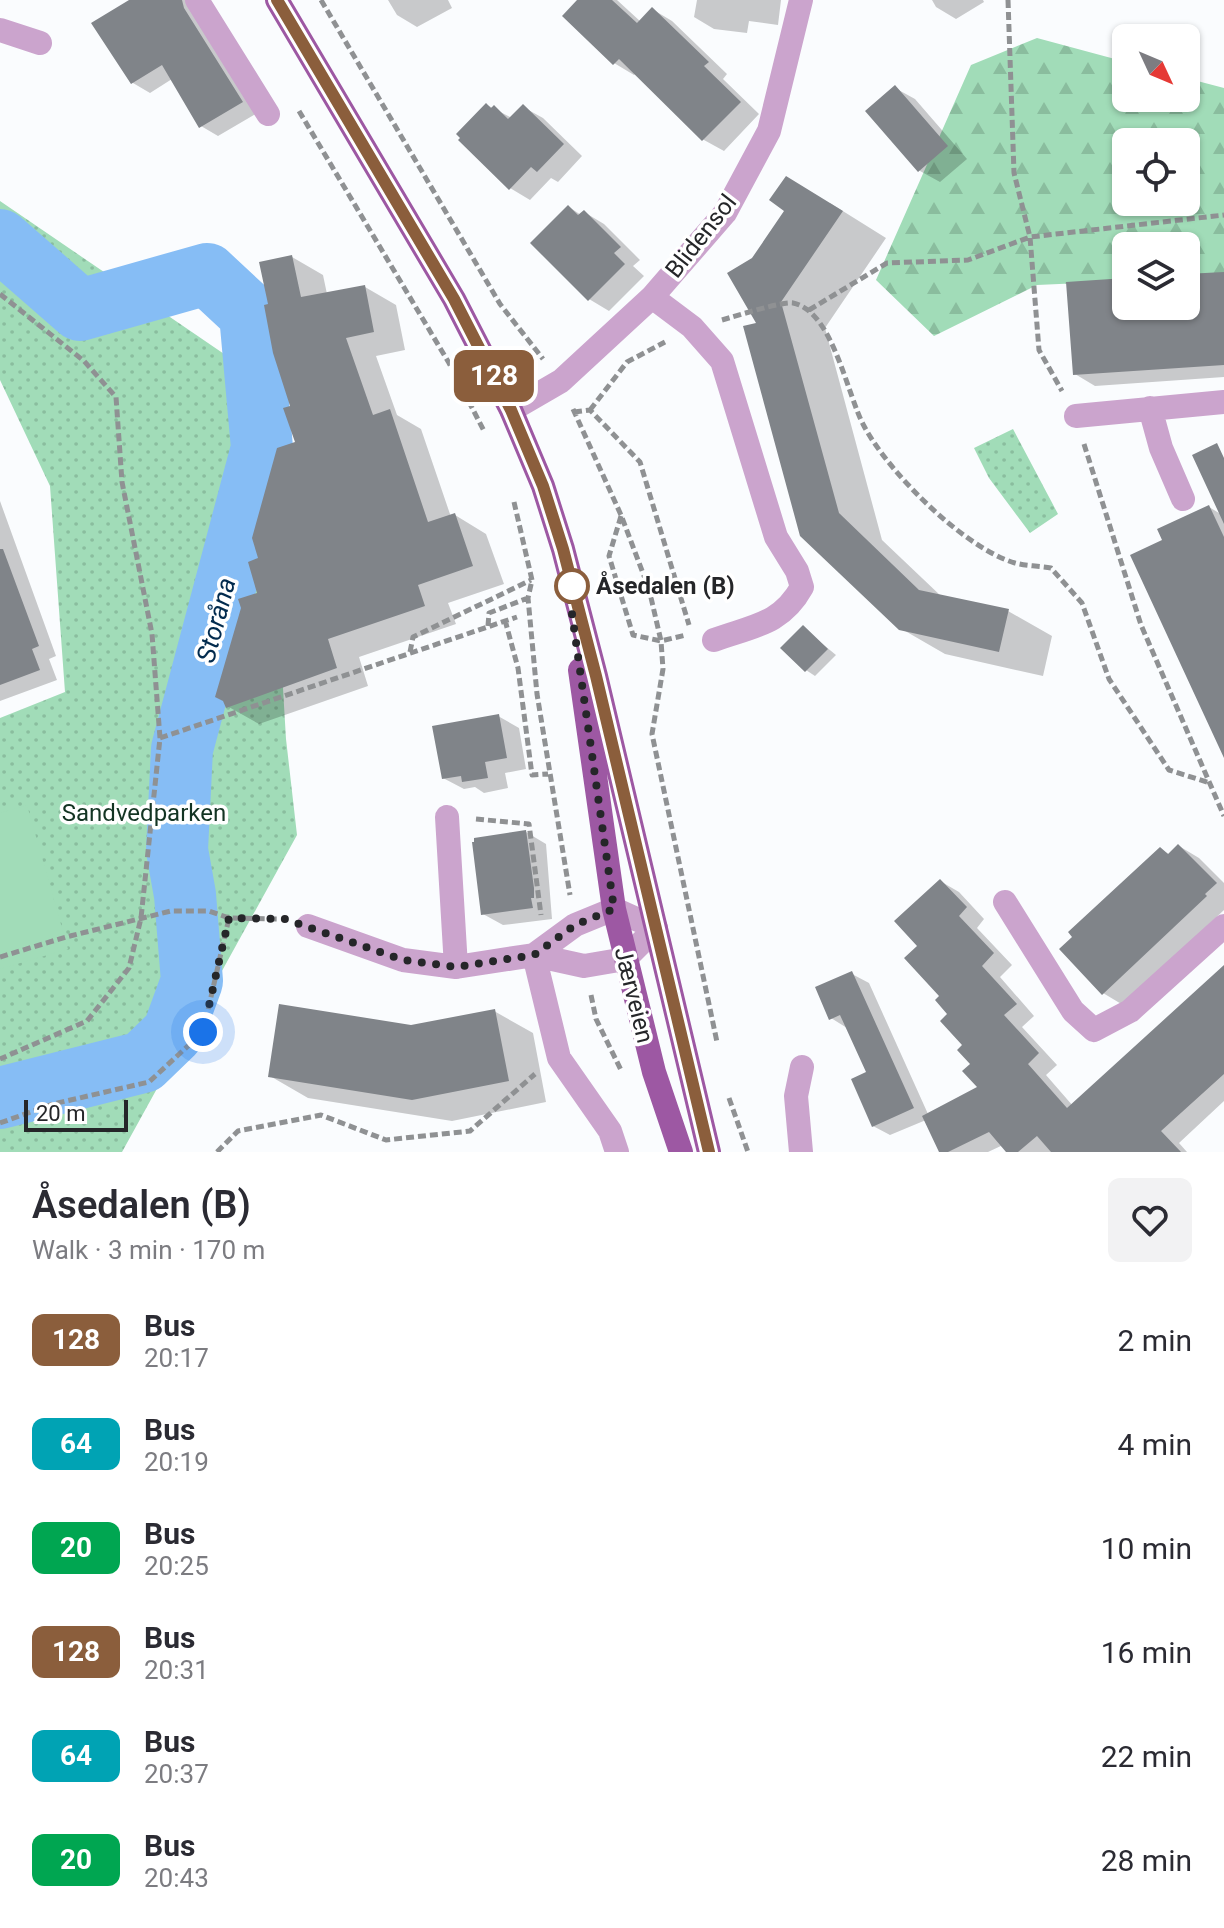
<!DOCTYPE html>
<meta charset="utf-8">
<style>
body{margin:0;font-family:Roboto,sans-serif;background:#f2f2f3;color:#2b2b33;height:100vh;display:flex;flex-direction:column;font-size:30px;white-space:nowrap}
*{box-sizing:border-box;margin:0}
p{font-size:26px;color:#7c7c81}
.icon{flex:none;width:44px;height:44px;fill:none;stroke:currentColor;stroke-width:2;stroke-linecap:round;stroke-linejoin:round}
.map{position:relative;height:1152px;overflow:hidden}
.drawer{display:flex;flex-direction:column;background:#fff;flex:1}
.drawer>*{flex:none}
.badge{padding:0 16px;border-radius:12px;font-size:28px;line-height:52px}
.needle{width:52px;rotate:134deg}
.fabs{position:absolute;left:1112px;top:24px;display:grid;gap:16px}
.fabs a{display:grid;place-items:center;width:88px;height:88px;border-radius:12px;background:#fff;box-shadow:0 2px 6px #0004;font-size:40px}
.scale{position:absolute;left:24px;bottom:20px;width:104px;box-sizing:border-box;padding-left:8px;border:4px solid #252629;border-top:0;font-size:22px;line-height:28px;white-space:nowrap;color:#252629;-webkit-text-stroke:6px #fff;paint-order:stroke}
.you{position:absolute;width:40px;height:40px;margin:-20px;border:6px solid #fff;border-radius:50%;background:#1a73e8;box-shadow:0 0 0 12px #1a73e833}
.map>.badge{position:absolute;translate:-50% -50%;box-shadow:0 0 0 4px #fff}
.round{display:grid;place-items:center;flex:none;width:84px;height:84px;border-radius:12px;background:#f2f2f3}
.headline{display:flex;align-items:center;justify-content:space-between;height:136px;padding:0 32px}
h1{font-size:38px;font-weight:600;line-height:60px}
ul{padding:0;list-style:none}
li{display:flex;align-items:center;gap:24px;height:104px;padding:0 32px}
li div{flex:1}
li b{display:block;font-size:30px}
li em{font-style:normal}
li .badge{min-width:88px;font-weight:700;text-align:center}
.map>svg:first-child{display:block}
</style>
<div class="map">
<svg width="1224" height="1152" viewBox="0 0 1224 1152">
<defs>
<pattern id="forest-firs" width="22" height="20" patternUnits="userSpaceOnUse" patternTransform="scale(2)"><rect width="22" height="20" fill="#a1dcb8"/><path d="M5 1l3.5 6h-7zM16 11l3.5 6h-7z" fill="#8abd9e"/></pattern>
<pattern id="park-dots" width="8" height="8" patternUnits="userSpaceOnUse" patternTransform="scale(2)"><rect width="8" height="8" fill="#a1dcb8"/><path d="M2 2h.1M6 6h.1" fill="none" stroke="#8abd9e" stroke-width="1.8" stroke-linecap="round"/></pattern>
</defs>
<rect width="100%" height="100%" fill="#fafcfe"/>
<path fill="url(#forest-firs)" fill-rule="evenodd" d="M1037,38L1126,62V98H1186V78L1224,88V277L1186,278V246H1126V281L1037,285L934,336L876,280L971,65ZM1126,142H1186V202H1126Z"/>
<path fill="url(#park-dots)" d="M0,201L265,382L286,739L297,835L122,1152H0V718L65,692L50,486L0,380Z
M1013,429L1058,514L1030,533L989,478L974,448Z"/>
<path fill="#a1dcb8" d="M27,805L68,949L0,969V813Z"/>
<path fill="#0003" d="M132,0H194L259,112L218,136L201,126L172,79L150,93L133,83Z
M388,0H448L452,8L417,27L397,15Z
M580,0H617L641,22L652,9L672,21L727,74L723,79L759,114L724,151L704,140L636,73L634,75L614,63Z
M697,0H781L778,25L749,21L747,33L714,29L694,17Z
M932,0H983L984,2L956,19L936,7Z
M895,88L915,99L967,159L940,182L920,171L868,111Z
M487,105L512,118L523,107L543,118L582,156L558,182L551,178L530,200L510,188Z
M830,203L886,238L825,328L882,540L942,597L1008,611L1052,636L1043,676L945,654L900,628L801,535L759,324L753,259Z
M569,207L581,215L584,212L604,224L640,260L633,266L644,276L609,311L589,299Z
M292,257L323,275L327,294L365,287L396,305L405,350L376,356L397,415L421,429L451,517L455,515L486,534L504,584L448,603L456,624L359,657L368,686L259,724L227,706L259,594L261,560L297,443L292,407L270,306Z
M1224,274V377L1095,386L1075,374L1126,280V306H1186V276Z
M0,501L56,656L49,659L57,680L0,701Z
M1209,507L1224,516V753L1165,541Z
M803,628L836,655L815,676L806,670Z
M498,716L519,728L526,769L505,773L508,788L484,793L475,787L464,789L443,778Z
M526,832L546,844L552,919L503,925L483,914Z
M1179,846L1199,858L1224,883V910L1123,1005L1103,993L1161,849L1170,855Z
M940,881L959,892L984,919L977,928L1012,965L1000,977L1034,1016L1022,1027L1057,1065L1046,1075L1073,1106L1224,968V1101L1179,1143L1187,1152H1009L1003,1145L988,1152H941L926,1120L890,1135L873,1126L868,1073L847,1028L831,1018L852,974L869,983L928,1114L981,1088L965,1046L920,946Z
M494,1011L533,1033L546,1102L452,1121L308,1098L270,1076L411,1027Z"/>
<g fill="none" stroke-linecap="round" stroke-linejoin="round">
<path stroke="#86bdf5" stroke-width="62" d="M0,240L80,310L207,274L250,314L262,448L182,749L177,850L185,895L192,981L173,1033L143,1062L0,1098"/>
</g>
<path fill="#808489" d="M129,0H182L184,8L243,102L199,128L162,65L131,84L91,23Z
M577,0H612L637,23L652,7L709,62L704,66L741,102L702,141L619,59L613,65L562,16Z
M895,85L948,146L918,172L865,111Z
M486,103L491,108L494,105L508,119L523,104L564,144L537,172L531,167L509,190L458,140L460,138L456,134Z
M786,176L843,211L781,302L839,513L919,590L1009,609L999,652L899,630L800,536L743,326L756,323L727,273L752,258L784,211L769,200Z
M568,205L578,215L584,210L621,247L614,253L625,264L588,301L530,243Z
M292,255L301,297L365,285L374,332L346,338L373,415L390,409L428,522L455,513L473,566L418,585L425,606L328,639L337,668L226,708L223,701L215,697L241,608L238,599L257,593L248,562L258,558L252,538L277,448L295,442L283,408L290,406L273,353L264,305L268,304L259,262Z
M1224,272V365L1073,375L1066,282L1126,278V306H1186V274Z
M1217,443L1224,458V524L1192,455Z
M1209,505L1224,537V758L1130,555L1162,540L1157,529Z
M0,549H3L39,646L32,649L40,670L0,685Z
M803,625L828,649L805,672L780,648Z
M499,714L507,758L485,762L488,778L462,782L461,776L442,779L432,726Z
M526,830L534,888V898H531L533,908L481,915L472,842H474V838Z
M1178,844L1217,883L1205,894L1207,896L1102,995L1059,949L1072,937L1068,932L1160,847L1168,854Z
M940,879L967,907L959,916L994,953L982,966L1017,1004L1004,1015L1039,1053L1028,1064L1067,1108L1224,965V1074L1161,1131L1181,1152H1051L1037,1136L1018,1152H1006L989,1132L948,1152H939L922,1116L977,1087L962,1071L970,1064L957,1050L962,1045L940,1021L947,1014L935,1000L939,996L904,958L917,946L894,921Z
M852,971L914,1108L872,1127L851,1079L866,1072L840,1015L829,1020L815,987Z
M279,1004L411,1025L495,1009L509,1081L412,1100L268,1077Z"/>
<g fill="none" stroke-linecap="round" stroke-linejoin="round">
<path stroke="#8f9193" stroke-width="5" stroke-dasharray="8 4" stroke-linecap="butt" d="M321,0L500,304L543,359
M1008,0L1014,173L1030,237L1039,350L1062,391
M299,111L449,363L484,431
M0,294L84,361L116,397L122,482L152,634L160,738L141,918L129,968L87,1021L0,1059
M809,310L887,263L968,260L1030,237L1224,215
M722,320C736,316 783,301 793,303C833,311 847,395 864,426C889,473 964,548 1015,563C1026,566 1040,566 1051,568L1082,603L1109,679L1169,770L1210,783
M573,409L621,515L649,589L661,641L663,669L652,734L717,1042
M590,410L627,362L665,342
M574,412L590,410L640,462L689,625
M1084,444L1141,625L1224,816
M514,502L532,580L528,598L537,694L570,895
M621,516L609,556L633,635L661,641L686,635
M505,620L518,668L532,775L548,774
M488,626L489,613L528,598
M410,652L413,637L531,580
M160,738L517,617
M476,819L529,824L541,915
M0,957L66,937L171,911H209L229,918L280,919
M591,995L596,1019L621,1070
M729,1098L748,1152
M0,1123L53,1104L149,1082L203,1032L229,918
M217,1152L238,1131L321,1115L386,1140L470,1131L535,1074"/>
<path stroke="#cba4cd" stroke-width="24" d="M197,0L268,114
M0,30L40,43
M652,297L692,327L722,361L776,537L797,571L802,587C781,625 752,626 714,640
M1150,408L1161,448L1183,499
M511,410L561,381L652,297L725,213L769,131L801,0
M1076,416L1224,402
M447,817L456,967
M1005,902L1073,1011L1094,1030L1130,1011L1224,926
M308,926L403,960L456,967L534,955L584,966L625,959L656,928L614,909L575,925L534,955
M534,955L559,1058L610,1131L617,1152
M801,1152L796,1096L802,1067"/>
<path stroke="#9d58a3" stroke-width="24" d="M277,0L454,299L511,410L543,486L563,549L596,676L709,1152
M580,670L614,909L654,1072L681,1152"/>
</g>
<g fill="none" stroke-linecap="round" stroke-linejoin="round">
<g stroke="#fff" stroke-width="18">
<path id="line" d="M277,0L454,299L511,410L543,486L563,549L596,676L709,1152"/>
</g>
<use href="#line" stroke="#8b5e3c" stroke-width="12"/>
<path stroke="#252629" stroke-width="8" stroke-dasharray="0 14.4" d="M203,1032L229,918L285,919L403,960L456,967L534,955L575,925L614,909L567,579L572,586"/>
</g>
<circle fill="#fff" stroke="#8b5e3c" stroke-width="4" cx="572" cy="586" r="16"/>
<g text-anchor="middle" stroke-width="7" stroke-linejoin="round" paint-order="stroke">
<g font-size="24" fill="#252629" stroke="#fff">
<text transform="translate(701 236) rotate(-52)" y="8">Blidensol</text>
<text transform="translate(634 995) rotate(76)" y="8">Jærveien</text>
</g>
<g font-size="24" font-weight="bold" fill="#252629" stroke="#fff" text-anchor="start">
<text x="596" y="594">Åsedalen (B)</text>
</g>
<g font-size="24" fill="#133423" stroke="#fff">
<text x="144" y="821">Sandvedparken</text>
</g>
<g font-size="26" font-style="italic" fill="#022b4e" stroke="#fff">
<text transform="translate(216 620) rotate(-75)" y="9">Storåna</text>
</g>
</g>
</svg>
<div class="fabs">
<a><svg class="needle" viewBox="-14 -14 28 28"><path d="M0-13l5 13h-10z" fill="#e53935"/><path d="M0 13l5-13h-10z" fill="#7c7c81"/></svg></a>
<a><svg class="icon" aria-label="locate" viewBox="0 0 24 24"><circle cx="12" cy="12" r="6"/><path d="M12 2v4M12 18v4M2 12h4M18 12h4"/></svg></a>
<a><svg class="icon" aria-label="layers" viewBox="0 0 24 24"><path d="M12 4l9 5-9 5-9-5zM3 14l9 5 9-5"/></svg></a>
</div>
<div class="scale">20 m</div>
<div class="you" style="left:203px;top:1032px"></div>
<b class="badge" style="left:494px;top:376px;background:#8b5e3c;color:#fff">128</b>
</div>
<section class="drawer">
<div class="headline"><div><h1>Åsedalen (B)</h1><p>Walk · 3 min · 170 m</p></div><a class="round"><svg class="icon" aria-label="heart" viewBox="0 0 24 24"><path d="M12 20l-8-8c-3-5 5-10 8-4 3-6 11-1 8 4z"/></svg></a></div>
<ul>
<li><span class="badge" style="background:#8b5e3c;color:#fff">128</span><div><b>Bus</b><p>20:17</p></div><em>2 min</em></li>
<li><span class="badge" style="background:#00a3b4;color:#fff">64</span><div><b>Bus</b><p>20:19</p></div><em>4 min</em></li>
<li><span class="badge" style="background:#00a651;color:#fff">20</span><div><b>Bus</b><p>20:25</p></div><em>10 min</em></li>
<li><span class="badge" style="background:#8b5e3c;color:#fff">128</span><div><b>Bus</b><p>20:31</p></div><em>16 min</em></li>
<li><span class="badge" style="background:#00a3b4;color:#fff">64</span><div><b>Bus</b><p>20:37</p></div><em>22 min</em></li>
<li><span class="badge" style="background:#00a651;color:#fff">20</span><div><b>Bus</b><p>20:43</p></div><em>28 min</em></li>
</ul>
</section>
